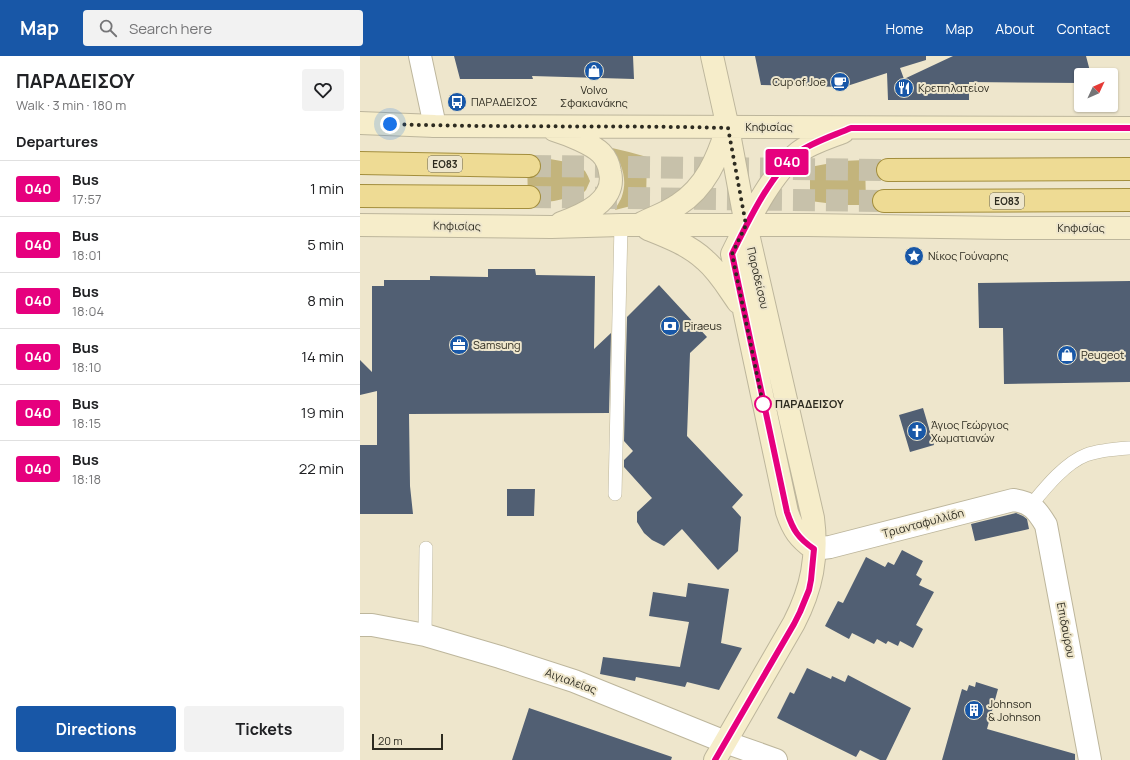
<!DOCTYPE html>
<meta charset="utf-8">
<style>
body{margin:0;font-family:Manrope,sans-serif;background:#f2f2f2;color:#202124;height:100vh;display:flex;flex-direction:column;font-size:15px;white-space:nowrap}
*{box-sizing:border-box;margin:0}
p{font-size:13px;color:#757577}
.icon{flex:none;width:22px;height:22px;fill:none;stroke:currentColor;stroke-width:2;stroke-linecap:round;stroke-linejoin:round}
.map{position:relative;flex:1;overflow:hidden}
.drawer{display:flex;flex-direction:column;background:#fff;width:360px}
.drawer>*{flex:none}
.badge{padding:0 8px;border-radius:3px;font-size:14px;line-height:26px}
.needle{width:26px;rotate:46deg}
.controls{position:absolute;left:714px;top:12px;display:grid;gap:8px}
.controls a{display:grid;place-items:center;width:44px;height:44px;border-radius:4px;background:#fff;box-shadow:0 1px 3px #0004;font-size:20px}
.scale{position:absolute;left:12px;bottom:10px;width:71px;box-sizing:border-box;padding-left:4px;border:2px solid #2d2b20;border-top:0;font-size:11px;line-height:14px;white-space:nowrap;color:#2d2b20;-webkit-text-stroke:3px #eee6cc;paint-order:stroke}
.you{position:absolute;width:20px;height:20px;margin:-10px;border:3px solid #fff;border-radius:50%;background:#1a73e8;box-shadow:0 0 0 6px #1a73e833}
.map>.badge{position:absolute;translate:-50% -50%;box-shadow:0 0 0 2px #fff}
h2{padding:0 16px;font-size:15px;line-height:36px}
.round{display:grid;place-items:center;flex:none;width:42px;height:42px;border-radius:4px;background:#f2f2f2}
.headline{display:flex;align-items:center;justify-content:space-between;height:68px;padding:0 16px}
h1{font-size:19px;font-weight:700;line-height:30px}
.action{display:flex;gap:8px;margin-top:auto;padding:8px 16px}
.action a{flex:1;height:46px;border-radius:4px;background:#1857a7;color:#fff;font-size:16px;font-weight:700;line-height:46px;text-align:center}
.action a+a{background:#f2f2f2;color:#202124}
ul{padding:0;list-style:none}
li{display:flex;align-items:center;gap:12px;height:56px;padding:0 16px;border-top:1px solid #e0e0e0}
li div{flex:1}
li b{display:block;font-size:15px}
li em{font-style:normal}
li .badge{min-width:44px;font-weight:700;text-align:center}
header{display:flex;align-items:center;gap:24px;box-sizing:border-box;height:56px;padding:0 20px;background:#1857a7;color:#fff}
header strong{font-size:19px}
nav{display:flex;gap:22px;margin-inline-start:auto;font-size:14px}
.search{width:280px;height:36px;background:#f2f2f2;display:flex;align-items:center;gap:10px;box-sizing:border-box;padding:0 14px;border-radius:4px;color:#757577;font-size:15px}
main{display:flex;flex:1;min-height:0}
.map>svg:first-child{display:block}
</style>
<header>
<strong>Map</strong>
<div class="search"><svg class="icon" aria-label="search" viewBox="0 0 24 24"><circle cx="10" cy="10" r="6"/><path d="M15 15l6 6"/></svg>Search here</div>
<nav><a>Home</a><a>Map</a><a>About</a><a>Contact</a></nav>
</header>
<main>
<section class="drawer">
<div class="headline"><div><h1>ΠΑΡΑΔΕΙΣΟΥ</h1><p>Walk · 3 min · 180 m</p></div><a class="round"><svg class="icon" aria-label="heart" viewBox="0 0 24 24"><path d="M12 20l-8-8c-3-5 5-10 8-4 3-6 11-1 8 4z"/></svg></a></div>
<h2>Departures</h2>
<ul>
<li><span class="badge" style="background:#e6007e;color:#fff">040</span><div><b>Bus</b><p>17:57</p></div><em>1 min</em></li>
<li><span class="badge" style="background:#e6007e;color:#fff">040</span><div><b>Bus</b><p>18:01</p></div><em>5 min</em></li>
<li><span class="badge" style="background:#e6007e;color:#fff">040</span><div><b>Bus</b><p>18:04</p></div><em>8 min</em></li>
<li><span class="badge" style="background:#e6007e;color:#fff">040</span><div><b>Bus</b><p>18:10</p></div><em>14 min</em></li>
<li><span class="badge" style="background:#e6007e;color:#fff">040</span><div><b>Bus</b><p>18:15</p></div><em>19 min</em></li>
<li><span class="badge" style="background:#e6007e;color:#fff">040</span><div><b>Bus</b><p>18:18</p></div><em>22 min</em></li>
</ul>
<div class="action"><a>Directions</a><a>Tickets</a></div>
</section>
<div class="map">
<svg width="770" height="704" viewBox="0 0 770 704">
<rect width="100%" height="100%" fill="#eee6cc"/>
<path fill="#c3b47c" d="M252,92L269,96L287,101L286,145L271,150L255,154C257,149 261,144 262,140C268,122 261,107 252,92Z
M167,100C178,102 214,105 221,111C226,115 228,120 230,125L226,134L221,139L194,145L168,148Z
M505,104L506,149H482L450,145V111L482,105Z"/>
<path fill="#515f73" d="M94,0H273L274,23L172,20L173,23H100Z
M395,0H566V4L540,12L544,23L593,0H726L731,19H721V27L609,26V44H528L527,17L484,31L401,29Z
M128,213H175L176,219L235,220L234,293L251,277L249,357L49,358L50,430L53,458H0V389H17V335L0,339V304L12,316V230H24V224H70V220L128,221Z
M770,225V326L644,328L643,272H619L618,227Z
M299,229L347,281L330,297L327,380L383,439L372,451L381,461L378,495L358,514L322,473L304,490L292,484L284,477L277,466V456L292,442L264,411V404L273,395L264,385L267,261Z
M563,352L574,389L550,396L539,359Z
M147,433H175L174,460H147Z
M656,457L663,460L667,463L669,473L615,485L611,468Z
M542,494L563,505L556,519L562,523L559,529L574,536L556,569L563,573L553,592L540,585L538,590L528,585L526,588L517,583L514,588L492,577L489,583L465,570L478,545L483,547L506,501L525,511L528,506L534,509Z
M328,527L369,533L361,587L382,592L359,634L327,626L325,631L276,621L275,625L240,618L243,601L320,611L329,566L289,560L293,536L326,541Z
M447,612L471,623L472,620L485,626L488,619L551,652L526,704H520L500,694L496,701L417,662L430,636L434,638Z
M616,626L638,633L627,673L715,698V704H582L602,633L607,635L609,629L615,631Z
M169,652L312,701L311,704H152Z"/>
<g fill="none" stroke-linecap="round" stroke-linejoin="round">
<path stroke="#c7c1aa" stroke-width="22" stroke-dasharray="22 11" stroke-linecap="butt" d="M169,110L528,114
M169,141L524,145"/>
<g stroke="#bdb69c" stroke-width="14">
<path id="lane" d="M255,438L261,169
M671,449C685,432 705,407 726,399C740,394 756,393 770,392
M65,579L66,492"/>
</g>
<g stroke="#bdb69c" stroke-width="24">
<path id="street" d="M60,0L75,70
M454,493L470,491L653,444C671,446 677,454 686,469L730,704
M0,569H12L65,579L140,601L214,625L365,686L416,704"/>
</g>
<g stroke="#bdb69c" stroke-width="24">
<path id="secondary" d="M352,0L368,72L386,169L453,462C458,501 452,532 434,567L355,704
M0,67L75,70L770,72
M194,74C207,78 232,88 241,97C247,103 249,109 250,116C257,145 223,159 201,167
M282,167C294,161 307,157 318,149C346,131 357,103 367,73
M0,169L191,171L261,169H448L646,172H770
M288,173C308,181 329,189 345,204C359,216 368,232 378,246
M454,493C439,482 433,474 427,456L372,198C388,166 410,118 439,96C451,87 468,82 483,76"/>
</g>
<g stroke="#a38e3d" stroke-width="24">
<path id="primary" d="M0,107L169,110
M528,114L770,113
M0,140L169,141
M524,145L770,144"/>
</g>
<use href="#lane" stroke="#fff" stroke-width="13"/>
<use href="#street" stroke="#fff" stroke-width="22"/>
<use href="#secondary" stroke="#f6edca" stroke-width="22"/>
<use href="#primary" stroke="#eedb94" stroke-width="22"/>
</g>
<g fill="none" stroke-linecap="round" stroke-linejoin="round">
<g stroke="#fff" stroke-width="9">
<path id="line" d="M355,704L434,568L440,556L449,534L451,524L454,493C438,482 433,474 427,456L372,198C388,166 410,118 439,96C453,86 475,79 491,72H770"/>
</g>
<use href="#line" stroke="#e6007e" stroke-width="6"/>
<path stroke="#2d2b20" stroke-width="4" stroke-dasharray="0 7.2" d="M30,68C143,72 255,69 368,72L386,169L372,198L403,348"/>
</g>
<defs>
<g id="shop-disc" transform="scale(1)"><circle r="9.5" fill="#1857a7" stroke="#eee6cc"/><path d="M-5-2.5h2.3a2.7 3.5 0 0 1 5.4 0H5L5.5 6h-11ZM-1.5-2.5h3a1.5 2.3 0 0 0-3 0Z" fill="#fff"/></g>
<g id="cafe-disc" transform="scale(1)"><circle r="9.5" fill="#1857a7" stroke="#eee6cc"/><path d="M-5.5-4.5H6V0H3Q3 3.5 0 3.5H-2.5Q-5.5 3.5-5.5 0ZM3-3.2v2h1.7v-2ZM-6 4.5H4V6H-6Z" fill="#fff"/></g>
<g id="restaurant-disc" transform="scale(1)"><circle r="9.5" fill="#1857a7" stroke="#eee6cc"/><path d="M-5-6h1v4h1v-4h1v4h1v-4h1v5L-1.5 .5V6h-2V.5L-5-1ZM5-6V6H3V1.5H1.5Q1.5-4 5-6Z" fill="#fff"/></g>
<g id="bus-disc" transform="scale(1)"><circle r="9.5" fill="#1857a7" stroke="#eee6cc"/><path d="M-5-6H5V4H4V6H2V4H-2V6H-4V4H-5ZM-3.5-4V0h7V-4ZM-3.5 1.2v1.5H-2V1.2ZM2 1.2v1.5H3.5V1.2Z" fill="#fff"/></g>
<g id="sight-disc" transform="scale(1)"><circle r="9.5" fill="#1857a7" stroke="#eee6cc"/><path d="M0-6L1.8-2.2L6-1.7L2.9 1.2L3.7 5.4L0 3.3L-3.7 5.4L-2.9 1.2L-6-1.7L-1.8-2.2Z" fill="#fff"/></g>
<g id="bank-disc" transform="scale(1)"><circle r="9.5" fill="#1857a7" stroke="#eee6cc"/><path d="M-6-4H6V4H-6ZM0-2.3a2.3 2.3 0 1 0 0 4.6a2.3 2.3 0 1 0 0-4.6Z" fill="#fff"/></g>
<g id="office-disc" transform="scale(1)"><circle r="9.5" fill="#1857a7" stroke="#eee6cc"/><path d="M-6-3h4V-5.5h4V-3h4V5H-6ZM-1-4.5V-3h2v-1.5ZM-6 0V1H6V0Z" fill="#fff"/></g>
<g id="church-disc" transform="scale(1)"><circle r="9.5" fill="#1857a7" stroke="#eee6cc"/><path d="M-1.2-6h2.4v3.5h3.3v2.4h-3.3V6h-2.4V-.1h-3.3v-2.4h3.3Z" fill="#fff"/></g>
<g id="building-disc" transform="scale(1)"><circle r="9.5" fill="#1857a7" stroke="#eee6cc"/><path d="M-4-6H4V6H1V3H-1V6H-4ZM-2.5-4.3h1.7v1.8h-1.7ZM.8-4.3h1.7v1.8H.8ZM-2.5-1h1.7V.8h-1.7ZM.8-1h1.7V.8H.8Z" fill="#fff"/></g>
</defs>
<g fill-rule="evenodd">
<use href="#shop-disc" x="234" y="15"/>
<use href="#cafe-disc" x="480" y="26"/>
<use href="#restaurant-disc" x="544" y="32"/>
<use href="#bus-disc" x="97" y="46"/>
<use href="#sight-disc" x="554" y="200"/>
<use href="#bank-disc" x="310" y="270"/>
<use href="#office-disc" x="99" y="289"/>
<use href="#shop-disc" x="707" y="299"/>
<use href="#church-disc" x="557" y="375"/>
<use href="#building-disc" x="614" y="654"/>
</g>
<circle fill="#fff" stroke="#e6007e" stroke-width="2" cx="403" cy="348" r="8"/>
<g text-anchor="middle" stroke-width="4" stroke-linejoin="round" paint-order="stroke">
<g fill="#eee6cc" stroke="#676354" stroke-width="1">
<rect x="68" y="100" width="34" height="16" rx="3"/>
<rect x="630" y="137" width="34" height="16" rx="3"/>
</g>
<g font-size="10" font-weight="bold" fill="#2d2b20">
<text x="85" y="112">ΕΟ83</text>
<text x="647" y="149">ΕΟ83</text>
</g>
<g font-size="11" fill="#2d2b20" stroke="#eee6cc" text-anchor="start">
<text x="466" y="30" text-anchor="end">Cup of Joe</text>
<text x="558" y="36">Κρεπηλατείον</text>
<text x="234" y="38" text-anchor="middle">Volvo<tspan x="234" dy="13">Σφακιανάκης</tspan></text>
<text x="111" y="50">ΠΑΡΑΔΕΙΣΟΣ</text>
<text x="568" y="204">Νίκος Γούναρης</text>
<text x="324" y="274">Piraeus</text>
<text x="113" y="293">Samsung</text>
<text x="721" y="303">Peugeot</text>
<text x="571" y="373">Άγιος Γεώργιος<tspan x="571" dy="13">Χωματιανών</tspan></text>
<text x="628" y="652">Johnson<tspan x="628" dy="13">&amp; Johnson</tspan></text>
</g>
<g font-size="11" fill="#2d2b20" stroke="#eee6cc">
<text x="409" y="75">Κηφισίας</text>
<text transform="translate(97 170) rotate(1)" y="4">Κηφισίας</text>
<text x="721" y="176">Κηφισίας</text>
<text transform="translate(398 222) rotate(77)" y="4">Παραδείσου</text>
<text transform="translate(563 467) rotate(-15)" y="4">Τριανταφυλλίδη</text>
<text transform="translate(706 574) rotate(79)" y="4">Επιδαύρου</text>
<text transform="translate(211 625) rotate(20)" y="4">Αιγιαλείας</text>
</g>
<g font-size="11" font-weight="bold" fill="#2d2b20" stroke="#eee6cc" text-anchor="start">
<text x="415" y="352">ΠΑΡΑΔΕΙΣΟΥ</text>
</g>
</g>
</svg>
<div class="controls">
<a><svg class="needle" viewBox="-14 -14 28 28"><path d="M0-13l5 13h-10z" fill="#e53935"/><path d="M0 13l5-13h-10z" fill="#757577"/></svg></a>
</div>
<div class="scale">20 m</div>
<div class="you" style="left:30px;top:68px"></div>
<b class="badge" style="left:427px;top:106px;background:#e6007e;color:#fff">040</b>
</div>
</main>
